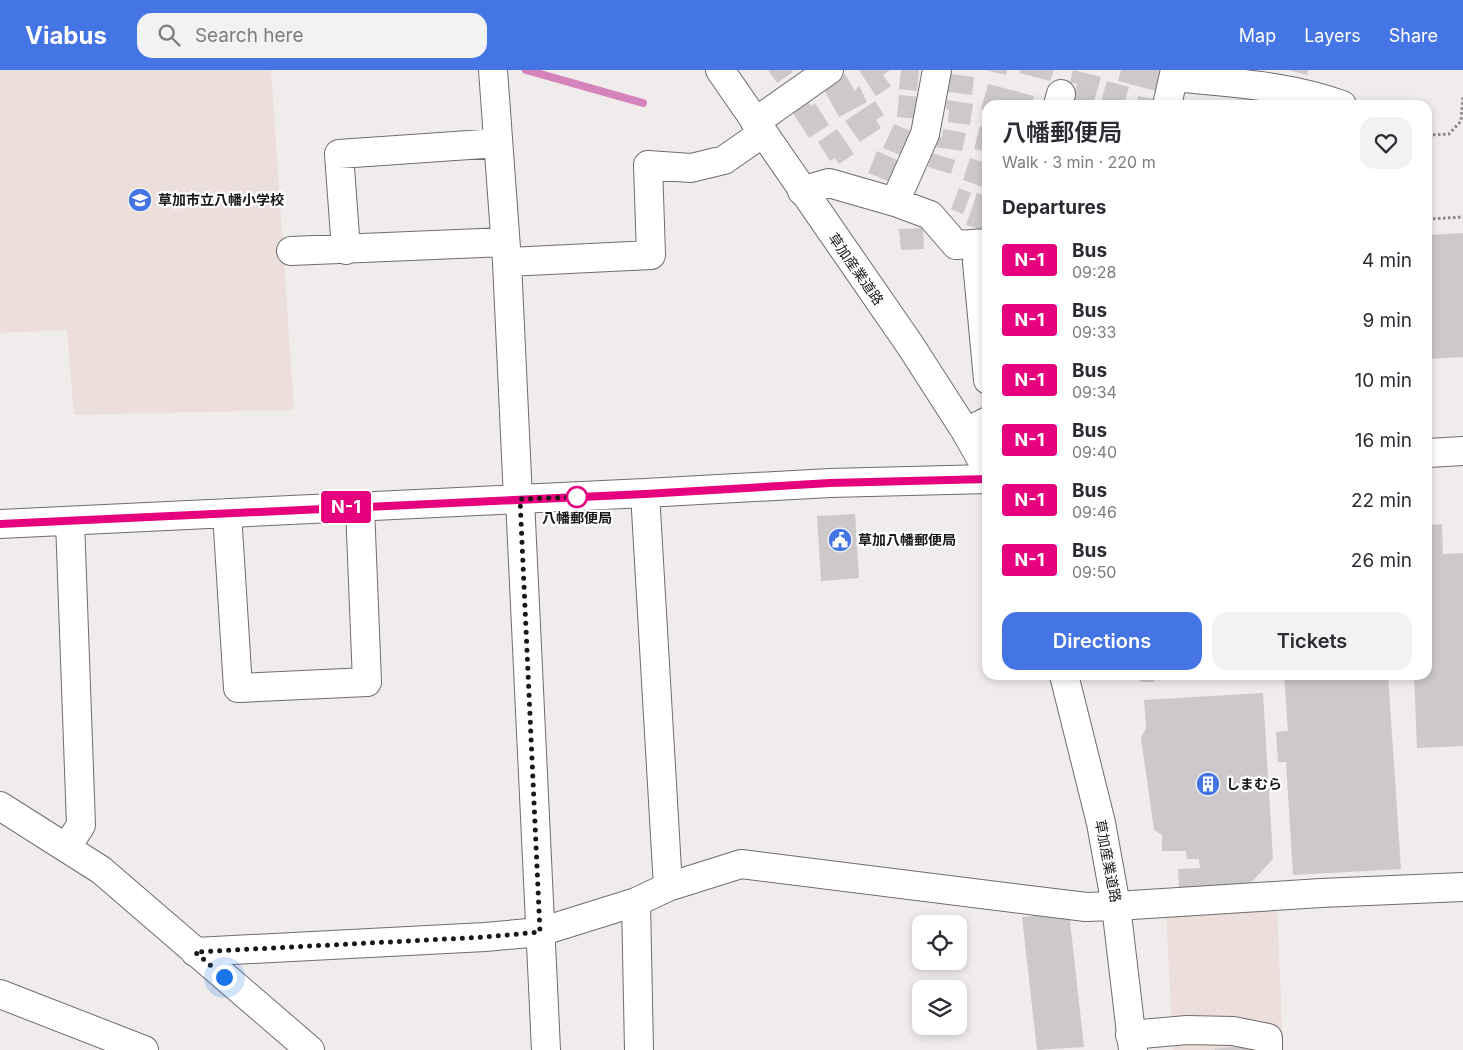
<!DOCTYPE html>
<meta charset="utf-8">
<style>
body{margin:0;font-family:Inter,"Noto Sans JP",sans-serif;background:#f2f2f3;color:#2b2b33;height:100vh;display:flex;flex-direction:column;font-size:19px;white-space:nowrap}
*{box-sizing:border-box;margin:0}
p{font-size:16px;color:#7c7c81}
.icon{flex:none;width:28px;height:28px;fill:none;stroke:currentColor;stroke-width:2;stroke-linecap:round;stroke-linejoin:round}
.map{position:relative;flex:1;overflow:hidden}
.panel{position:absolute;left:982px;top:30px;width:450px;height:580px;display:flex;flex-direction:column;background:#fff;border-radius:15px;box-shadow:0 2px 8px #0003}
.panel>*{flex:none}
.badge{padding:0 10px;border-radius:4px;font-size:18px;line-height:32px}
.fabs{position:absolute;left:912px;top:845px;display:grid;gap:10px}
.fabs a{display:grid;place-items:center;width:55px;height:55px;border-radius:10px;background:#fff;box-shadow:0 2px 8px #0003;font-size:25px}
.you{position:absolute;width:25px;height:25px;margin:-12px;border:4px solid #fff;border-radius:50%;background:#1a73e8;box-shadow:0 0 0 8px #1a73e833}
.map>.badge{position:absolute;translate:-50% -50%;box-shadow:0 0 0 2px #fff}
h2{padding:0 20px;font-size:19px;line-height:45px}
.round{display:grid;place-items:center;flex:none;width:52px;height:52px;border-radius:15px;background:#f2f2f3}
.headline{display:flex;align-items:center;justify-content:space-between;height:85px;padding:0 20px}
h1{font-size:24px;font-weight:600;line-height:38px}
.button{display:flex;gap:10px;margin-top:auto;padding:10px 20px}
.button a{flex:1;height:58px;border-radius:15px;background:#4574e5;color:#fff;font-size:20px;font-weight:600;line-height:58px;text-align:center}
.button a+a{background:#f2f2f3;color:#2b2b33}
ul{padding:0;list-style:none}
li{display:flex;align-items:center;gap:15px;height:60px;padding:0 20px}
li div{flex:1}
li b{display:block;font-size:19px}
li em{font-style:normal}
li .badge{min-width:55px;font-weight:700;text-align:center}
header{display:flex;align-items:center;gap:30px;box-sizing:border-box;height:70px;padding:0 25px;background:#4574e5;color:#fff}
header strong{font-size:24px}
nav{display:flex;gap:28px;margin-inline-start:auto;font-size:18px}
.search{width:350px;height:45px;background:#f2f2f3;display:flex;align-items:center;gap:12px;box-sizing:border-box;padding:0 18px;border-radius:15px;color:#7c7c81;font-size:19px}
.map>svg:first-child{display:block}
</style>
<header>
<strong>Viabus</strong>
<div class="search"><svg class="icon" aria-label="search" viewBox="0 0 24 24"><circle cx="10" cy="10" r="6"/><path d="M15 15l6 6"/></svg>Search here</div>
<nav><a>Map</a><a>Layers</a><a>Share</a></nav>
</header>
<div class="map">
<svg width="1463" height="980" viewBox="0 0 1463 980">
<rect width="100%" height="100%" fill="#f0eceb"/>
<path fill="#ebdedb" d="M0,0H271L294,340L74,345L67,260L0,263Z
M1277,834L1283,980H1173L1166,839Z"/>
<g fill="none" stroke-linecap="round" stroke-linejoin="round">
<path stroke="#d683bc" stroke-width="8" d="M526,0L643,33"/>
</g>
<path fill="#cdc8c9" d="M768,0H792L793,2L777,13Z
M859,0H890L883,5L891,16L876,26Z
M901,0H919L917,21L899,19Z
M985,0H1007L1006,5Z
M1020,0H1054L1050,11L1019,3Z
M1073,0L1101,7L1093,35L1072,31L1077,14L1070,12Z
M1121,0H1162L1156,21L1118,11Z
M1289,0H1308L1307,5Z
M845,4L855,21L859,16L867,32L839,47L822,16Z
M950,4L974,7L972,25L948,22Z
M1107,11L1129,17L1124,35H1100Z
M988,14L1034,26L1032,35H988V41L981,39Z
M899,25L922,27L919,49L897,47Z
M1138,26L1154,29L1153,35H1136Z
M805,27L811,36L815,33L829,55L809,68L789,37Z
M1258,29V35H1231V30Z
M947,30L973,34L970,55L948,52L949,40L946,39Z
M1269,30H1284L1286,35H1269Z
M875,31L884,45L876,50L881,58L860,72L845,51Z
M894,54L913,62L902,86L883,78Z
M980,56L988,58V82L974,79Z
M837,59L854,84L839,94L835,88L830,91L818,72Z
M943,59L966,63L962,81L935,77L936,66L942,67Z
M877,81L899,91L890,112L868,103Z
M932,83L955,90L951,104L928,97Z
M970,88L988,94V119L963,110Z
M959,118L971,123L963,144L951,139Z
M977,123L988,127V154L985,161L966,155Z
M923,158L924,179L901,180L899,159Z
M1463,163V287L1428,289V165Z
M855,444L859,508L821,511L817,446Z
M1442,454L1443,484L1463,483V676L1417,678L1414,605H1428V455Z
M1138,605H1154V612H1141Z
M1284,605H1388L1401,799L1293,805L1286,692H1278L1276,662L1288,661Z
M1263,623L1273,789L1247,817L1179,818L1178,799L1200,798L1199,789H1187L1186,781H1162V765L1154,760L1141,668L1146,658L1144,630Z
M1069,842L1084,977L1037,980L1022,847Z
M1248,975V980H1215V979Z"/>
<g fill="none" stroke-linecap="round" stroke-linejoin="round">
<g stroke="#706c6b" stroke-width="30">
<path id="minor" d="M493,0L507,192L518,429
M1174,7C1231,13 1288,15 1342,35
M1058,35L1061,24
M1167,35L1175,0
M755,52L829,0
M802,121L829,113L895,132L930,145L956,175L988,173
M895,132L925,64L937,0
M346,180L339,84L498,73
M291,181L505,172
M507,192L651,185L648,95L691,98L724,90L763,63
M988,192H977L988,310
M966,362L988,351
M1428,383L1463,381
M645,423L668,817
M520,429L546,980
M227,443L238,618L367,612L360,437
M0,454L645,423L830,413L988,409
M0,736L101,800L310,980
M67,777L81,755L70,451
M636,832L639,980
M195,882L485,867L540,862L636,832L668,817L741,794L1086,837L1116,836L1321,823L1463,817
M0,924L144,980
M1130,965L1187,960L1233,961L1268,968V980"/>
</g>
<g stroke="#706c6b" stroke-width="30">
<path id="major" d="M720,0L910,275L966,362L988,401
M1064,605L1101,753L1116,836L1133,980"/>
</g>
<path stroke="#8c8988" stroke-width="3" stroke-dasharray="2.5 2.5" stroke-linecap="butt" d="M1428,65L1449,64L1461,51L1463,26
M1428,149L1463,147"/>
<use href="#minor" stroke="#fff" stroke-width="28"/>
<use href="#major" stroke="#fff" stroke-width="28"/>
</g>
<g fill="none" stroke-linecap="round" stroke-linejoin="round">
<g stroke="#fff" stroke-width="11">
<path id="line" d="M0,454L645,424L830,413L988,409"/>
</g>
<use href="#line" stroke="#e6007e" stroke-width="8"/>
<path stroke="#191817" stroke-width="5" stroke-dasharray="0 9" d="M224,907L195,882L485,867L540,862L520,429L577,427"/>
</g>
<defs>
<g id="school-disc" transform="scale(1.25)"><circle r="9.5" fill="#4574e5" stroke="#fff"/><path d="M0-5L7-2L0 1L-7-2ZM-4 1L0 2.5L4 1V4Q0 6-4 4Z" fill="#fff"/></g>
<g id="civic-disc" transform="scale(1.25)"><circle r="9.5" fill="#4574e5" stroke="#fff"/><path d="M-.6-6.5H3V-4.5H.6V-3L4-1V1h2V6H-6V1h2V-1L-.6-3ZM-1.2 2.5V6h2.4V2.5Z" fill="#fff"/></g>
<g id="building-disc" transform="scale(1.25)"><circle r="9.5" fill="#4574e5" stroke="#fff"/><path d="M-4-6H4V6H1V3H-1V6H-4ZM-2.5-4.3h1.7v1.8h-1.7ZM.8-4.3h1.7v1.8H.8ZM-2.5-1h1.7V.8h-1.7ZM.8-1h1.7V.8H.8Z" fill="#fff"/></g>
</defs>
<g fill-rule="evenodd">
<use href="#school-disc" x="140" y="130"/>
<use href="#civic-disc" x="840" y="470"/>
<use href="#building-disc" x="1208" y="714"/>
</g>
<circle fill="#fff" stroke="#e6007e" stroke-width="2.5" cx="577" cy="427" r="10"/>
<g text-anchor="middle" stroke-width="4.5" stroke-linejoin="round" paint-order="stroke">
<g font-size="14" font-weight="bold" fill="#191817" stroke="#fff" text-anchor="start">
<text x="158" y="135">草加市立八幡小学校</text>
<text x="858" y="475">草加八幡郵便局</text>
<text x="1226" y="719">しまむら</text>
</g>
<g font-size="14" fill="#191817" stroke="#fff">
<text transform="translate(856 199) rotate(55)" y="5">草加産業道路</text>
<text transform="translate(1108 791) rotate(79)" y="5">草加産業道路</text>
</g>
<g font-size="14" font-weight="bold" fill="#191817" stroke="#fff">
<text x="577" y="453">八幡郵便局</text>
</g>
</g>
</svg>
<div class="fabs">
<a><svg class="icon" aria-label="locate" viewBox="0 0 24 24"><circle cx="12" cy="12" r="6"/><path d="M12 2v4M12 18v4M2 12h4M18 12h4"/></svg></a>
<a><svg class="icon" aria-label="layers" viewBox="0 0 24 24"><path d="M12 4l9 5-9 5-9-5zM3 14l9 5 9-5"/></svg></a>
</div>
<div class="you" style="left:224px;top:907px"></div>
<b class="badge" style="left:346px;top:437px;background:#e6007e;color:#fff">N-1</b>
<section class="panel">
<div class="headline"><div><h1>八幡郵便局</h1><p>Walk · 3 min · 220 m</p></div><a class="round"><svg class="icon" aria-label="heart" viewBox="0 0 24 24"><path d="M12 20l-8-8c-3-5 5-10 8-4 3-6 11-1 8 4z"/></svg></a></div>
<h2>Departures</h2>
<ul>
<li><span class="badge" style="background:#e6007e;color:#fff">N-1</span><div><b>Bus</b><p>09:28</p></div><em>4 min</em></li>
<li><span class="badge" style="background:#e6007e;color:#fff">N-1</span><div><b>Bus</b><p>09:33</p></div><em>9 min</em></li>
<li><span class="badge" style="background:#e6007e;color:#fff">N-1</span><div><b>Bus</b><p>09:34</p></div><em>10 min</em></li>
<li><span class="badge" style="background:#e6007e;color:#fff">N-1</span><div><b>Bus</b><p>09:40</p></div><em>16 min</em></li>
<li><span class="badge" style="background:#e6007e;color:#fff">N-1</span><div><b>Bus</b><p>09:46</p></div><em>22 min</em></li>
<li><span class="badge" style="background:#e6007e;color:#fff">N-1</span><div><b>Bus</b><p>09:50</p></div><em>26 min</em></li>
</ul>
<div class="button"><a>Directions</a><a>Tickets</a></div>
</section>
</div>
